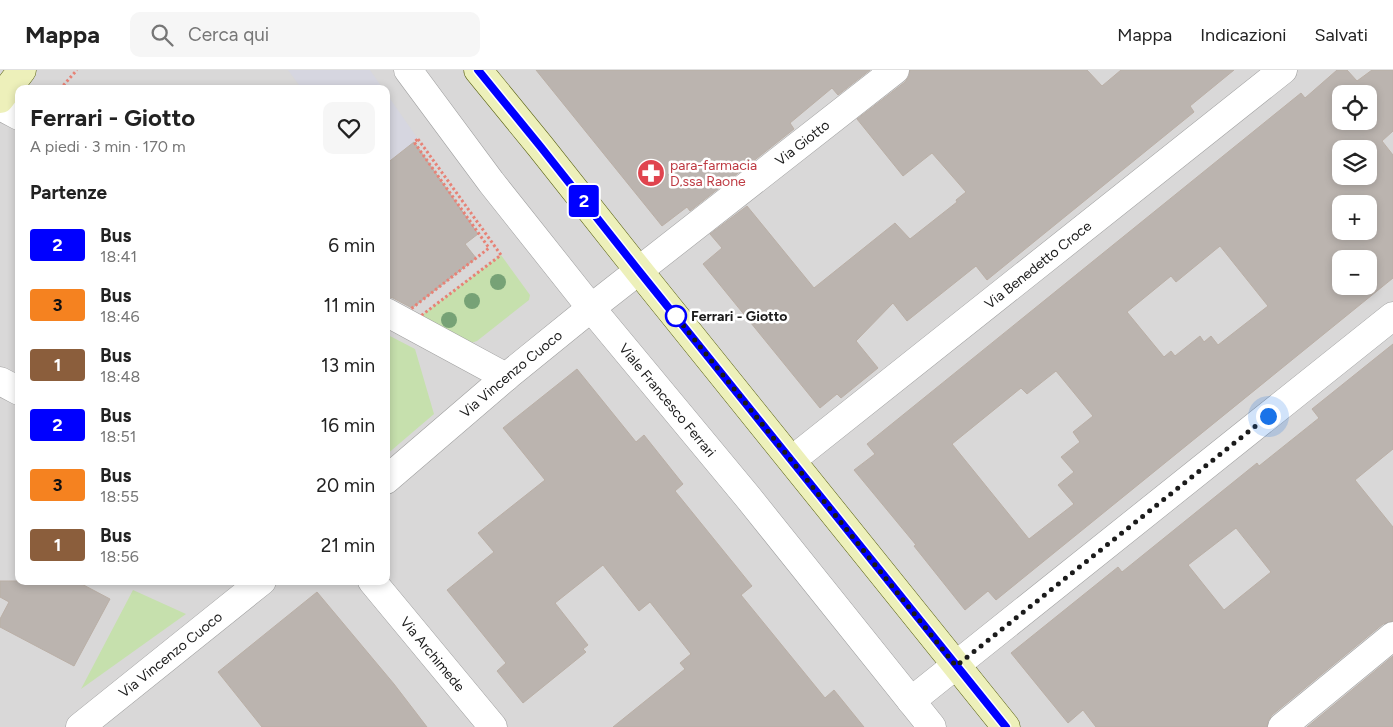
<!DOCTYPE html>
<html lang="it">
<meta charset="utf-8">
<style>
body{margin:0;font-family:Figtree,sans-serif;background:#f6f6f6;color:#222;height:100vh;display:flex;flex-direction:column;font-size:19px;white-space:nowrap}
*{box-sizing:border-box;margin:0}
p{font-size:16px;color:#767676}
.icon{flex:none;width:28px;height:28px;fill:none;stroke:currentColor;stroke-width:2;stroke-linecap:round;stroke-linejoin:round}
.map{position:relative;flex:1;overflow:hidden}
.sheet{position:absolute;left:15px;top:15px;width:375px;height:500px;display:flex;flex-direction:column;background:#fff;border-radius:10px;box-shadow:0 2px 8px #0003}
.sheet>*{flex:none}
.badge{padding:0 10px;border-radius:4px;font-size:18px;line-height:32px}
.fabs{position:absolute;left:1332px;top:15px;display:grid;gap:10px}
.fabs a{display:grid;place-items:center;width:45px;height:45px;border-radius:10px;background:#fff;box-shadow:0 2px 8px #0003;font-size:25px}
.you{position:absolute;width:25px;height:25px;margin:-12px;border:4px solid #fff;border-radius:50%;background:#1a73e8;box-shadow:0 0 0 8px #1a73e833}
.map>.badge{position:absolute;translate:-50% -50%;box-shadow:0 0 0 2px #fff}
h2{padding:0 15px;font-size:19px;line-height:45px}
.round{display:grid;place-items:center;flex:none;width:52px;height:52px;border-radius:10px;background:#f6f6f6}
.head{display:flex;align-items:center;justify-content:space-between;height:85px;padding:0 15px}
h1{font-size:24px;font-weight:700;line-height:38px}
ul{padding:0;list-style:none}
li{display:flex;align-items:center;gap:15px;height:60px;padding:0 15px}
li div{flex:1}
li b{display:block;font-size:19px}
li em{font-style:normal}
li .badge{min-width:55px;font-weight:700;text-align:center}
header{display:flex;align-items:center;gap:30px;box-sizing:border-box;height:70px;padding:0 25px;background:#fff;border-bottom:1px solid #e0e0e0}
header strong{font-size:24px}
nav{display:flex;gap:28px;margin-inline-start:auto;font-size:18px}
.search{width:350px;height:45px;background:#f6f6f6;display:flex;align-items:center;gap:12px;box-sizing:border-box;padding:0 18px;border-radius:10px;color:#767676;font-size:19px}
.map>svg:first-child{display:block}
</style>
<header>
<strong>Mappa</strong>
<div class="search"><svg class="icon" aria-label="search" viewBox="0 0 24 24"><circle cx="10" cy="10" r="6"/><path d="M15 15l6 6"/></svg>Cerca qui</div>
<nav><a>Mappa</a><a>Indicazioni</a><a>Salvati</a></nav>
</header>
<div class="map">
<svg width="1393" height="657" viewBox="0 0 1393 657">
<rect width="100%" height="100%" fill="#ebe8e1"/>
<path fill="#d9d8d8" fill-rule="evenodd" d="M0,0H1393V657H0ZM19,19H386V511H19ZM1341,24H1369V51H1341ZM1341,79H1369V106H1341ZM1341,134H1369V161H1341ZM1341,189H1369V216H1341Z"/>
<path fill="#c6e0ad" d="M501,185L530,225L529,230L477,271L471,273L418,248Z
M388,265L415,279L434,344L386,385V269Z
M133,520L186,544L81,619Z"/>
<path fill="#d6d6e0" d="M288,0H370L383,19H302Z
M386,23L418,69L386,94Z"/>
<path fill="#bbb4af" stroke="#baafa6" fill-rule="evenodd" d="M536,0H870L838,25L832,18L790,53L794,59L690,141L687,137L662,156Z
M910,0H1087L1102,16L1121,0H1234L1190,36L1194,42L987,210L976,196L907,251L893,233L856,271L878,298L841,328L837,324L820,338L703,194L722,178L710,164L747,136L814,218L895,153L910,169L957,132L956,130L966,122L932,83L903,106L857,49L905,12L909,6Z
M1337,0H1347L1357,11L1372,0H1393V61L1382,71L1393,85V208L996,530L988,521L965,540L914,476L916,475L854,400L875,384L867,374L1301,23L1305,28ZM1341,24H1369V51H1341ZM1341,79H1369V106H1341ZM1341,134H1369V161H1341ZM1220,176L1268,236L1218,275L1211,266L1204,272L1200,266L1175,286L1171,281L1164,287L1127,242L1171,206L1176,212ZM1341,189H1369V216H1341ZM1056,301L1093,346L1073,362L1080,372L1061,387L1074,402L1058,415L1074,434L1029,469L952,374L1021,318L1027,324Z
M414,72L478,164L465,174L476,188L412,238L393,228L386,226V94Z
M1393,274V379L1355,410L1393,457V551L1383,554L1272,645L1268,651L1267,657H1096L1083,640L1068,653L1011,583L1118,497L1122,502L1257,393L1259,396L1319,348L1312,339ZM1236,458L1271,502L1224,540L1188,495Z
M577,299L636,372L644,365L683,414L675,421L752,516L741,525L825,628L834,620L864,657H613L685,599L680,593L691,584L650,532L639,541L603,495L555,533L588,575L583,579L586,582L523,633L497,601L506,593L447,520L494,482L478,463L545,410L503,358Z
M0,511H76L110,529L74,596L0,557V549L9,532L0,527Z
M317,522L394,614L427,657H262L218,602Z
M1393,586V657H1307Z"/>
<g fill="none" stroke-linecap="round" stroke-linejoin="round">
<g stroke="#9f9f9f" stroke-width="29">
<g id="street">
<path id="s1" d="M408,0L491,112L591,238L747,426L932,657"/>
<path d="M0,36L19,46"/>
<path d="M386,242L506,307"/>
<path d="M0,311L19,321"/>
<path id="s2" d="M792,390L1283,0"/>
<path id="s3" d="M386,410L506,307L591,238L895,0"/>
<path id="s4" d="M372,511L493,657"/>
<path d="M911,631L1393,246"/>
<path id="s5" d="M80,657L262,511"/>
<path d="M1282,657L1393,566"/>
</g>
</g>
<g stroke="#596112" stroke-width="29">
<path id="secondary" d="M478,0L540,76L639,201L1006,657
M0,29L22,0"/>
</g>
<path stroke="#e78276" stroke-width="3" stroke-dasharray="2.5 2.5" stroke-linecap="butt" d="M60,19L77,0
M418,69L501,185L418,248L407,242L489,178L414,72Z"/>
<use href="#street" stroke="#fff" stroke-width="28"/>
<use href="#secondary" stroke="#edf0ba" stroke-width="28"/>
</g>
<g fill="#77a276">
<circle cx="498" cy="212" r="8"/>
<circle cx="472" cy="231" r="8"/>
<circle cx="449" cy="250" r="8"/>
</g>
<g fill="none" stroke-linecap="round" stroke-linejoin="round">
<g stroke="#fff" stroke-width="11">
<path id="line" d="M478,0L540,76L639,201L1006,657"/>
</g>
<use href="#line" stroke="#00f" stroke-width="8"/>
<path stroke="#1b1b1b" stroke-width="5" stroke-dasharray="0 9" d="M676,246L674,244L956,596L1268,346"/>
</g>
<defs>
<g id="pharmacy-disc" transform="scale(1.4375)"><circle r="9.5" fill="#e0444e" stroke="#fff"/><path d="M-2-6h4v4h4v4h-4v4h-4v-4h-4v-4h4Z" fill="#fff"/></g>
</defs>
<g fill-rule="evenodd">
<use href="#pharmacy-disc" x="651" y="103"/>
</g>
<circle fill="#fff" stroke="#00f" stroke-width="2.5" cx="676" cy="246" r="10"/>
<g text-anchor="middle" stroke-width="5" stroke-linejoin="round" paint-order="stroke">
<g font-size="14" fill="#1b1b1b" stroke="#fff">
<text dy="5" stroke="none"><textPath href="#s3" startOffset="536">Via Giotto</textPath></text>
<text dy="5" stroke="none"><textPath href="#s2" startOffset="314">Via Benedetto Croce</textPath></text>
<text dy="5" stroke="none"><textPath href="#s3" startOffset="164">Via Vincenzo Cuoco</textPath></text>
<text dy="5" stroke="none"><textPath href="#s1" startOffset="420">Viale Francesco Ferrari</textPath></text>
<text dy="5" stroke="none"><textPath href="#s5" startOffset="116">Via Vincenzo Cuoco</textPath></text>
<text dy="5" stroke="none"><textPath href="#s4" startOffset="95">Via Archimede</textPath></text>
</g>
<g font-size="14" fill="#be3a42" stroke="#fff" text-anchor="start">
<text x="670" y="100">para-farmacia<tspan x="670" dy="16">D.ssa Raone</tspan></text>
</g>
<g font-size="14" font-weight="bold" fill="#1b1b1b" stroke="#fff" text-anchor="start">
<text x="691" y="251">Ferrari - Giotto</text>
</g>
</g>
</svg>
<div class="fabs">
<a><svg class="icon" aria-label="locate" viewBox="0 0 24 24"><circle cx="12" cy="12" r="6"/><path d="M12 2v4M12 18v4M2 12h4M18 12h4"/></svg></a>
<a><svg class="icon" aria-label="layers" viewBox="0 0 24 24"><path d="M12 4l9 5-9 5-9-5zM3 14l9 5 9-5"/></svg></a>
<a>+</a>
<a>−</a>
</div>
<div class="you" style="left:1268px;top:346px"></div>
<b class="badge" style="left:584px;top:131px;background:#00f;color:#fff">2</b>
<section class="sheet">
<div class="head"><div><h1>Ferrari - Giotto</h1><p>A piedi · 3 min · 170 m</p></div><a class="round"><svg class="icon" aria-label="heart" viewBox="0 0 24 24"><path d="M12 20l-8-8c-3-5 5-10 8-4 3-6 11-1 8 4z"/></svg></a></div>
<h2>Partenze</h2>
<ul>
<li><span class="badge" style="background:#00f;color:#fff">2</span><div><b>Bus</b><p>18:41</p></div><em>6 min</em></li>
<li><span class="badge" style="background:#f58220;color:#111">3</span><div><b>Bus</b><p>18:46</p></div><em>11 min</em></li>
<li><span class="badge" style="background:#8b5e3c;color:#fff">1</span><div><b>Bus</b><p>18:48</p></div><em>13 min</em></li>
<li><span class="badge" style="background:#00f;color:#fff">2</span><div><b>Bus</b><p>18:51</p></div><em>16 min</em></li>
<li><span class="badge" style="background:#f58220;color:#111">3</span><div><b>Bus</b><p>18:55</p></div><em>20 min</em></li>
<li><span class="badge" style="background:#8b5e3c;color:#fff">1</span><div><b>Bus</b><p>18:56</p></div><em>21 min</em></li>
</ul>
</section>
</div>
